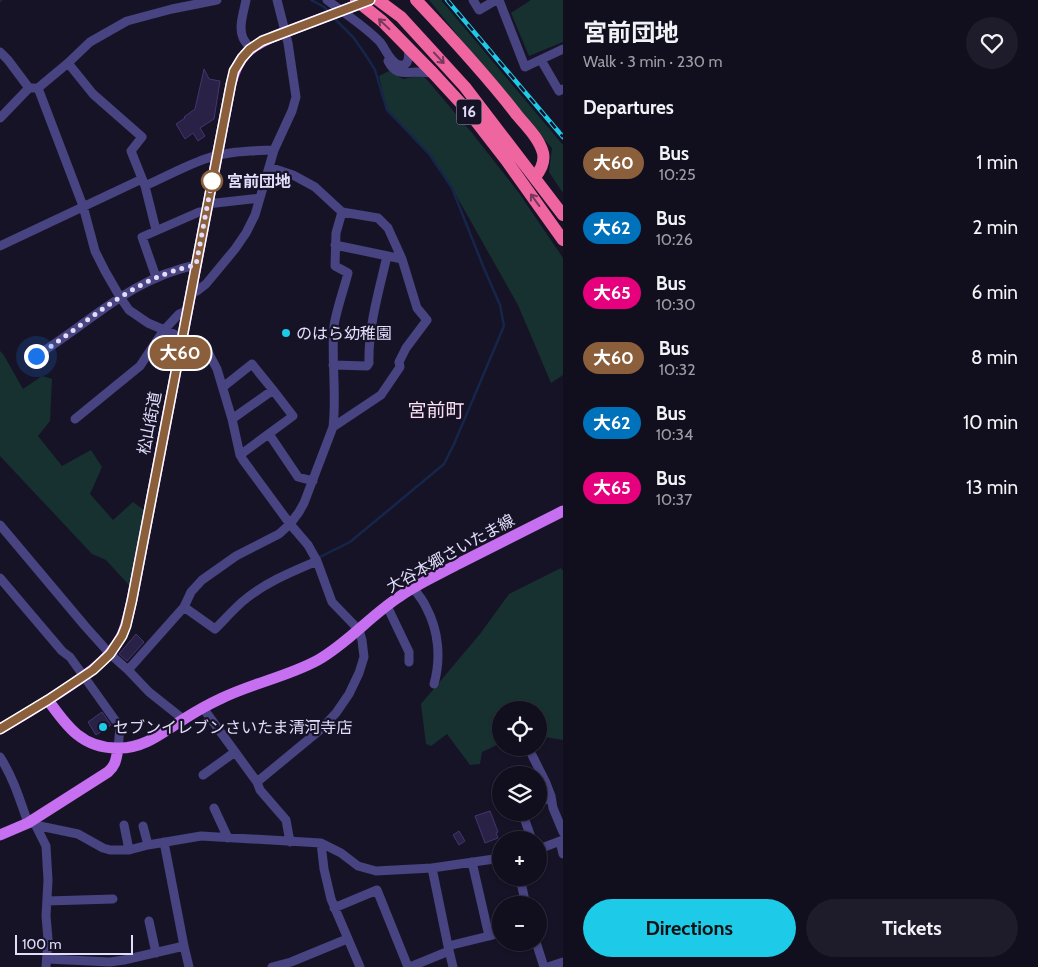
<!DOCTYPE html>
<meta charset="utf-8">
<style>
body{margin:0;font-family:Cabin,"Noto Sans JP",sans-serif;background:#1e1c2a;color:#f1f3f6;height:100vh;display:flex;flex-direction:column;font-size:19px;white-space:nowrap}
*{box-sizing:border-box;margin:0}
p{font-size:16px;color:#9c9ca4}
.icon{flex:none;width:28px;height:28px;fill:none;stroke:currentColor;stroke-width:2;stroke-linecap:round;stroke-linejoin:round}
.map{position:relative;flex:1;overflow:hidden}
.drawer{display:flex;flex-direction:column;background:#110e1d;width:475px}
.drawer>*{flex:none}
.badge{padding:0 10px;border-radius:16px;font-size:18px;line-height:32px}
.fabs{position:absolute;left:492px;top:701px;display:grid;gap:10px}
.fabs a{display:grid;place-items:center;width:55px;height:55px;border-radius:50%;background:#110e1d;box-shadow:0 1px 4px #0004,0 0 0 1px #302e3b;font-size:25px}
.scale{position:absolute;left:15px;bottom:12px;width:118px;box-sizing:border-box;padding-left:5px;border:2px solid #e2ddfb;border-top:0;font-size:14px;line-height:18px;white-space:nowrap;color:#e2ddfb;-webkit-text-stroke:4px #171327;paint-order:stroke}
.you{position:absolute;width:25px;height:25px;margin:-12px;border:4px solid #fff;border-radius:50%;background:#1a73e8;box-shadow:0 0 0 8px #1a73e833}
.map>.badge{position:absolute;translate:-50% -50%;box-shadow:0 0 0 2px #fff}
h2{padding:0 20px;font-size:19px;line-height:45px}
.round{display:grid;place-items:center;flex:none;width:52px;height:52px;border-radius:26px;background:#1e1c2a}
.overview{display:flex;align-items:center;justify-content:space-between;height:85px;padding:0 20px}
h1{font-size:24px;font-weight:700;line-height:38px}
.button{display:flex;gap:10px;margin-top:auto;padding:10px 20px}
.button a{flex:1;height:58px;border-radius:30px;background:#1dcae7;color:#111;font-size:20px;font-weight:700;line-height:58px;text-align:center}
.button a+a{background:#1e1c2a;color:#f1f3f6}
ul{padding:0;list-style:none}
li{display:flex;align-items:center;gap:15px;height:65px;padding:0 20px}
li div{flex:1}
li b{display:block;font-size:19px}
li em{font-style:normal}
li .badge{min-width:55px;font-weight:700;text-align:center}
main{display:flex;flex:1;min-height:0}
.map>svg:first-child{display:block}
</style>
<main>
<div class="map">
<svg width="563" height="967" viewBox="0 0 563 967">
<rect width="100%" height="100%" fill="#171327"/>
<path fill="#173131" d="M429,0H441L563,145V193L549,172L552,148L527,121Z
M531,0H563V42L529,56L511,13Z
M389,71L403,79L422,75L428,81L472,133L519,193L563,258V375L551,383L518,305L452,188L430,155L387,110L379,76Z
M0,351L3,354L23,389L42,376L52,379L50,421L38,436L62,466L91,450L102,467L90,494L113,520L133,502L144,510L129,585L106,560L92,554L0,456Z
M561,568L563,571V740L539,736V710H501V743L482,752L480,764L470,765L447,734L431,746L426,744L421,704L480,634L509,594Z"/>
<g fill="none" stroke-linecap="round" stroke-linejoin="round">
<path stroke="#15264a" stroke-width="2.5" d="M311,0L324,7L329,12
M0,1L1,0
M320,557L350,542L444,464L454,444L504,326L500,305L483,266L452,188L430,155L387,110L375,70L365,54L353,37L334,18"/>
</g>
<path fill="#2a2147" stroke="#443570" d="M204,69L209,79L220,81L214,119L200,128L205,136L198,141L193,133L185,139L176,124L185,118L184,117L195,109Z
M136,634L144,642L127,661L119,654Z
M102,712L111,725L96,735L88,722Z
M490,811L498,832L496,833L498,838L485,843L475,816Z
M459,831L465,841L459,845L453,835Z"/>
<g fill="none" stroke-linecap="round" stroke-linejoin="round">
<path stroke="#484381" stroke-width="9" d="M246,0C244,11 238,27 243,38C245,42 248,45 250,49
M327,0C344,13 366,27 380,42C385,48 391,64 400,65C410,67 409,54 408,48
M473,0L479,10L496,0
M499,0L525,67L563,49
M0,52L8,60L29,88
M541,60L559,91L563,89
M388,61C395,75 403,73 416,72C422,72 428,73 433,73
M68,63L93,94L142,137L131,151L145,186L156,230
M38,88L68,63L90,42L127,21L172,9L217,0
M0,118L29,88H38L83,206L95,251L105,271L120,297L129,310L148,323L183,338L208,352L217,369L232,419L240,455L243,460L290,524L308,545L317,561L332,602L359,630L362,640L364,657L359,673L349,694L336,713L320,730L257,782
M145,186C165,177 185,166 205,159C227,151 251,151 274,150
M207,204L260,198
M335,245L402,259
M0,246L142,179
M156,277L142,237L199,212H206
M191,294L197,291L206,284L235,249L246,233L255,215L274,150L292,111L296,97L288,43L277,0
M36,356C90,323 131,278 196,265
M333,365L367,366L369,363C368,327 379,291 387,256
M223,387L252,364L273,390
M75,419L140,366L164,330L179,314L188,310
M232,419L273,390L293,416L240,455
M333,427C337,393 331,360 334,326C336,311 344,289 348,273L335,266L336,233L342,212
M269,434L298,477L313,481
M0,525L85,626L110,654L128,670L149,692L183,719
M0,578L62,651L70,657L120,727L118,749
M413,588C418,594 423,600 426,607C439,631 441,659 434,684
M387,606L409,652V662
M184,607L215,629C224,620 233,610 242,602C264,583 291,572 317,561
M128,670L184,607L191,592L202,580L236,556L279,534L290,524L299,512L304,503L333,427L381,395L400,367L399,362L406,348L427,320L417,308L402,259L388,228L378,218L342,212L315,187L293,175L269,167
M203,708L257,782L260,790L286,820L290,842
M532,755L546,783L551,796L553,808L563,832
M0,757C13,777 20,800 28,823
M203,775L235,752
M539,803L551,796
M214,808L228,838
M522,812L532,840
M34,822L46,846L48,880L46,916L48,939L46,967
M35,825L78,834L103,848L110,850H129L148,845L201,836L321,843L341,853L358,866L376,871L432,868L501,858
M124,825L129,850
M143,826L148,845
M560,841L563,854
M164,842L184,946L189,967
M321,843L324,869L331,899L360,967
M539,849L563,840
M472,862L489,936
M432,868L448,946L453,967
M520,878L526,905
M47,901L113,899
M334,908L377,890L408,967
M149,921L156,953
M536,942L544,967
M448,946L501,933
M47,959L110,962L124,960L184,946
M272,967L291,962L347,939
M410,967L449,951
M548,967L563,962"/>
<path stroke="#c66ff0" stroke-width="11" d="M48,700C67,727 83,749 119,748C145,748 163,732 184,719C195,712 207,705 220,699C252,683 287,677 318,660C348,643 370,616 399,597C417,584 438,575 458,564C493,546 528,529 563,511
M0,729C21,717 42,704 62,691C85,676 108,661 121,637C127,626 129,612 132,600L231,84C238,56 249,47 275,36
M0,835L28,823L108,772C116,765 116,759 118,749"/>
<path stroke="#ef65a0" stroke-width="12" d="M356,0L382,21L433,73L468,111L506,160L563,240
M378,0L401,17L465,87L563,215
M416,0C451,37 486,75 517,115C526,126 539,138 543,153C545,163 541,170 535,177"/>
<g stroke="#1dcae7" stroke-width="4.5">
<path id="rail" d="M447,0L563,137"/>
</g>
<use href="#rail" stroke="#171327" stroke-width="2.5" stroke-dasharray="8" stroke-linecap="butt"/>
<path stroke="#c66ff0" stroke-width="11" d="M275,36L370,0"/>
</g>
<defs><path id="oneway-shaft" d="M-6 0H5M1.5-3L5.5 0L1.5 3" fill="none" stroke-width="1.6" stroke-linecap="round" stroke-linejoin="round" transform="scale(1.25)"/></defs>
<g stroke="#78385d">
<use href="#oneway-shaft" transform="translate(384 24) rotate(-137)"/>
<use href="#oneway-shaft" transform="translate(439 58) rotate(47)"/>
<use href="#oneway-shaft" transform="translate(535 200) rotate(-126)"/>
</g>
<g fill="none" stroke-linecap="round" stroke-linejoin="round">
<g stroke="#fff" stroke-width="11">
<path id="line" d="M0,729L48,700L93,670L110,654L122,636L126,626L132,600L231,84L234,71L242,58L250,49L262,41L370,0"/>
</g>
<use href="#line" stroke="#8b5e3c" stroke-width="8"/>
<path stroke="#e2ddfb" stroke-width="5" stroke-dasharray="0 9" d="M36,356C89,323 131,278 196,265L212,181"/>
</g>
<circle fill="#fff" stroke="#8b5e3c" stroke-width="2.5" cx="212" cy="181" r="10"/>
<g fill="#1dcae7" stroke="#171327" stroke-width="2">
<circle cx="286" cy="333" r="5"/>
<circle cx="103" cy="727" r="5"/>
</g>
<g text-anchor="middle" stroke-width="4.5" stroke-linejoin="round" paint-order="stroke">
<rect fill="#171327" stroke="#a5a0bb" stroke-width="1" x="456.5" y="99.5" width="25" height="25" rx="4"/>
<g font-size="15" font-weight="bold" fill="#e2ddfb">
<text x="469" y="117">16</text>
</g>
<g font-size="16" font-weight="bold" fill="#e2ddfb" stroke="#171327" text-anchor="start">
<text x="227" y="187">宮前団地</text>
</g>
<g font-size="16" fill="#e2ddfb" stroke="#171327" text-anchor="start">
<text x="296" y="339">のはら幼稚園</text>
<text x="113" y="733">セブンイレブンさいたま清河寺店</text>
</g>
<g font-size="16" fill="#e2ddfb" stroke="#171327">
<text transform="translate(149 423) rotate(-79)" y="6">松山街道</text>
<text transform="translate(450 553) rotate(-29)" y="6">大谷本郷さいたま線</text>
</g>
<g font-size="19" fill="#fcdff0" stroke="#171327">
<text x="436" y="417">宮前町</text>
</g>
</g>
</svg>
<div class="fabs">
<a><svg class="icon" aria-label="locate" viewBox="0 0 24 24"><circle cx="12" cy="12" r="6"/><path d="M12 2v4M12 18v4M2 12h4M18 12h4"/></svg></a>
<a><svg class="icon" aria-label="layers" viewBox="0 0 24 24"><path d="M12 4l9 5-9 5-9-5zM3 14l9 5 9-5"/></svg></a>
<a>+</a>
<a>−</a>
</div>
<div class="scale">100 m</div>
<div class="you" style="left:36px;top:356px"></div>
<b class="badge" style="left:180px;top:353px;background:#8b5e3c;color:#fff">大60</b>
</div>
<section class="drawer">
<div class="overview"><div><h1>宮前団地</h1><p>Walk · 3 min · 230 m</p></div><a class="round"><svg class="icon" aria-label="heart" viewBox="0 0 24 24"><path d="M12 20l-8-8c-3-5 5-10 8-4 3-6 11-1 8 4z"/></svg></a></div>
<h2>Departures</h2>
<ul>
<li><span class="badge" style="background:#8b5e3c;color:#fff">大60</span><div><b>Bus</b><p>10:25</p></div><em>1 min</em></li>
<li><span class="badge" style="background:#0072bc;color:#fff">大62</span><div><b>Bus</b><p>10:26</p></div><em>2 min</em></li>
<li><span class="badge" style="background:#e6007e;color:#fff">大65</span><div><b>Bus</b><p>10:30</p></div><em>6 min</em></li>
<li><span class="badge" style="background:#8b5e3c;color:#fff">大60</span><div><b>Bus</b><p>10:32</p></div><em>8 min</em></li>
<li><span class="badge" style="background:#0072bc;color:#fff">大62</span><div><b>Bus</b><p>10:34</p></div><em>10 min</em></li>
<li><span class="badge" style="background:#e6007e;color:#fff">大65</span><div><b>Bus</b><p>10:37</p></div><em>13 min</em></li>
</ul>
<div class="button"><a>Directions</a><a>Tickets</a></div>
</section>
</main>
